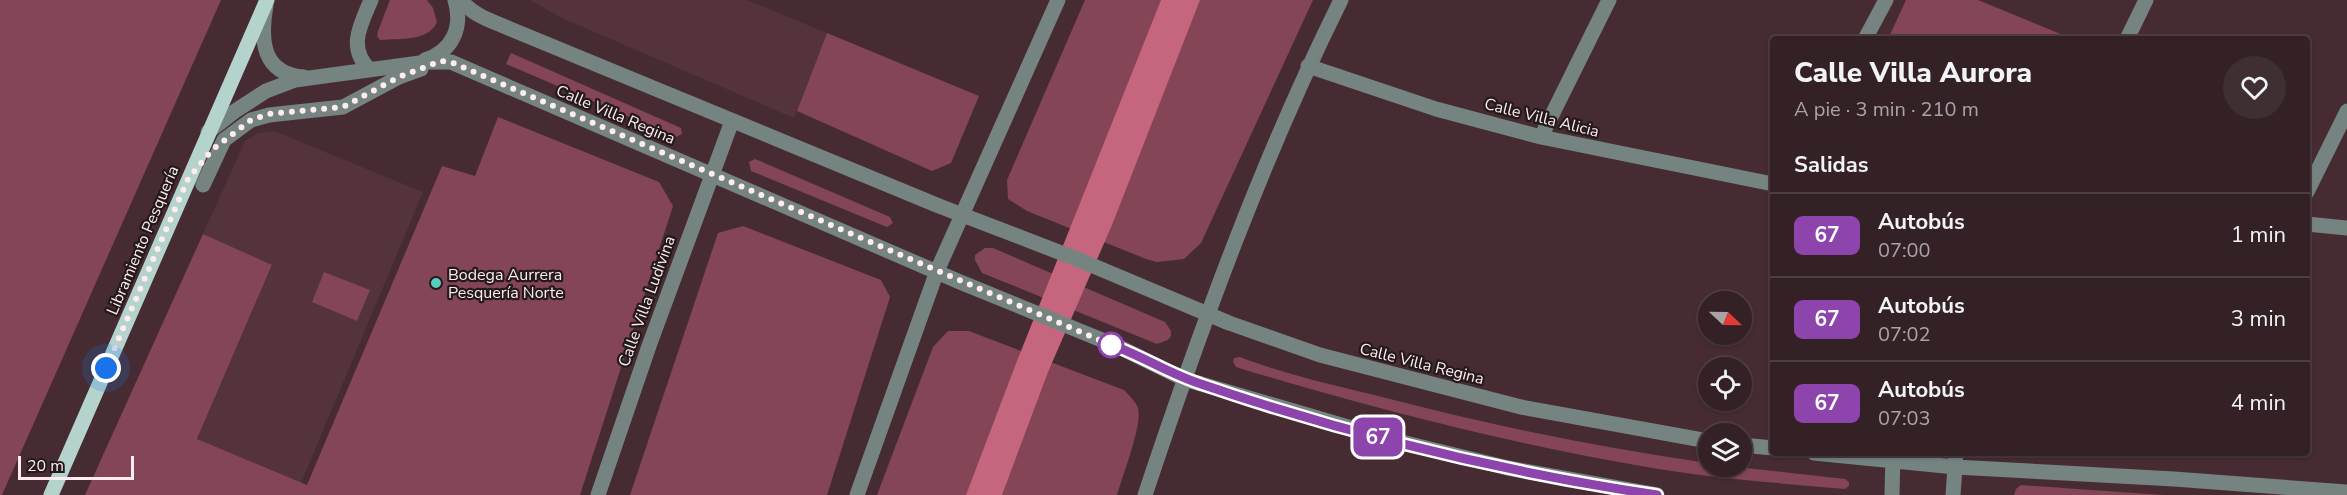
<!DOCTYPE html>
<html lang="es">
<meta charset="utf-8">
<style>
body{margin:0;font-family:"Nunito Sans",sans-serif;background:#3f2e32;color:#f1f3f6;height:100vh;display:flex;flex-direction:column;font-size:22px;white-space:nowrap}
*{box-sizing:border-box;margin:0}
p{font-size:20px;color:#a9a3a7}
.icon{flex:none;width:33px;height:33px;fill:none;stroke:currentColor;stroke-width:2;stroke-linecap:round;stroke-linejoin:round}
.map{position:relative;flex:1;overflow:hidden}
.details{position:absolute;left:1770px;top:36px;width:540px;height:420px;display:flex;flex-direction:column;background:#342126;border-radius:6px;box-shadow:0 2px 4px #0004,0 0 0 2px #4e3e43}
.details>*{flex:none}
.badge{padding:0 12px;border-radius:9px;font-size:21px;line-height:39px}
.needle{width:39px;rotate:112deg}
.controls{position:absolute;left:1698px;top:291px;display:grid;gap:12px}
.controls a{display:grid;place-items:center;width:54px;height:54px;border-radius:50%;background:#342126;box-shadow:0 2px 4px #0004,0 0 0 2px #4e3e43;font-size:30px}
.scale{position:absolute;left:18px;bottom:15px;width:116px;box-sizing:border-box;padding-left:6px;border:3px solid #feecef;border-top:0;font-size:16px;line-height:21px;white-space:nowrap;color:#feecef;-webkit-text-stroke:4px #24191b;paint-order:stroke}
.you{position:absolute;width:30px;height:30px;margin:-15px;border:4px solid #fff;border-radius:50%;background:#1a73e8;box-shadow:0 0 0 9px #1a73e833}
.map>.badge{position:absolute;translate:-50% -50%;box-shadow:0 0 0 3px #fff}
h2{padding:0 24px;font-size:22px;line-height:54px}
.round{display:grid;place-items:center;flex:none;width:63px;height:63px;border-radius:32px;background:#3f2e32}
.head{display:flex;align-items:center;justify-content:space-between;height:102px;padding:0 24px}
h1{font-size:28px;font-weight:800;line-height:45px}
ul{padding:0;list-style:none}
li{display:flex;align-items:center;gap:18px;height:84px;padding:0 24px;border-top:2px solid #4e3e43}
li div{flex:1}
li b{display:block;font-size:22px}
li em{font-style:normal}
li .badge{min-width:66px;font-weight:700;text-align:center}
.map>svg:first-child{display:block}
</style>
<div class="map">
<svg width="2347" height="495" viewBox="0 0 2347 495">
<rect width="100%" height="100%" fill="#462c32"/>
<path fill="#54333b" d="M530,0H747L827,33L794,118L564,19Z
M274,131L423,192L301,483L197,440L272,266L203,234L245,141L258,133Z"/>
<path fill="#844556" d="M0,0H221L2,495H0Z
M390,0H427L433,8L437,22C428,42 400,38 380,40L377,36L378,31Z
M1085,0H1313L1201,243L1184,259L1157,262L1146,259L1027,211L1008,199L1007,180Z
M1906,0H1978L2073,39H1888Z
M827,33L979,96L951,163L932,171L797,111Z
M511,53L681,128L682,134L676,137L506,64Z
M498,117L659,182L673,206L580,495H85L203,234L272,265L197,439L307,485L442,166L475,176Z
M755,159L890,217L893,223L887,227L751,171L749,162Z
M743,226L881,280L890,297L827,495H630L718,233Z
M985,248H993L1165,322L1171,331V336L1168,340L1157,344L982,273L975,260V255Z
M324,272L370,290L357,321L312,302Z
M948,331H969L1124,390C1128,394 1136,402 1138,408C1143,424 1122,477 1117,495H877L933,347Z
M1240,357C1286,375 1341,387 1390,399C1495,426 1601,448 1708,463V466L1737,467L1845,479L1849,482V486L1845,489C1777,483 1708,478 1641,466C1506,443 1374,408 1242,369L1236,367L1233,362L1234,358Z
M2021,485L2163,495H2014L2016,489Z"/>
<path fill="#c6657e" d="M1161,0H1200L1112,225L1048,372L1002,495H966L1017,361Z"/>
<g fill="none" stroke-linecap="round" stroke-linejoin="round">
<path stroke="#758481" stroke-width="15" d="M461,0C472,15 492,21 508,28L939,206L1077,259L1229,323L1320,355L1521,407L1708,441
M266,6C260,40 262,74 304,77
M1865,39L1886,0
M2127,39L2146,0
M425,60C453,51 463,27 455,0
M1308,66L1436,109L1541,137L1773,184
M369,69C347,47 361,24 371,0
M208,132L235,111L266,91L295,80L427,62H451L960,282L1119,347L1184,379L1389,439L1508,468L1657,495
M1541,137L1609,0
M203,185L224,140L251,120L269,115L343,107L399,77L421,69
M2307,192L2347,111
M2307,224L2347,228
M1742,445L1773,448
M1814,453L1955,467L2174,479L2347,492
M598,495L649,346L732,121
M857,495L937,271L1058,0
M1145,495C1201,327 1262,159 1341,0
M1892,495L1893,453
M1953,495L1956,453"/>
<path stroke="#b4d3cd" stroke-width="15" d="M51,495L267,0"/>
</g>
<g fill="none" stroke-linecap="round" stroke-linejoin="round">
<g stroke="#fff" stroke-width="14">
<path id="line" d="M1109,344C1141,355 1169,374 1201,384C1347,434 1504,472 1657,495"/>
</g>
<use href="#line" stroke="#8e44ad" stroke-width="9"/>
<path stroke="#feecef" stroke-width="6" stroke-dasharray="0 10.8" d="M106,368L188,179L212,150L251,120L269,114L343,107L399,77L441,61L451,62L1111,345"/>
</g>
<circle fill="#58cebf" stroke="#24191b" stroke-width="2" cx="436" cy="283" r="6"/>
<circle fill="#fff" stroke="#8e44ad" stroke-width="3" cx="1111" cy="345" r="12"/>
<g text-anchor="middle" stroke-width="4.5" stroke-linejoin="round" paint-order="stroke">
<g font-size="16" fill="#feecef" stroke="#24191b">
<text transform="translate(616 114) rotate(23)" y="6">Calle Villa Regina</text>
<text transform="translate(1542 117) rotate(14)" y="6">Calle Villa Alicia</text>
<text transform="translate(142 240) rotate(-67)" y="6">Libramiento Pesquería</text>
<text transform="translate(646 301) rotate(-70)" y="6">Calle Villa Ludivina</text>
<text transform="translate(1422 363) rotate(14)" y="6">Calle Villa Regina</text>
</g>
<g font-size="16" fill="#feecef" stroke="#24191b" text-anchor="start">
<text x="448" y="280">Bodega Aurrera<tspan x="448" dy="18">Pesquería Norte</tspan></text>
</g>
</g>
</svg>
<div class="controls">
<a><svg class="needle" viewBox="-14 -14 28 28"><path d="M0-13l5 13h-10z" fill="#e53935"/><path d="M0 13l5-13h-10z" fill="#a9a3a7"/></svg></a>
<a><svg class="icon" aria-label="locate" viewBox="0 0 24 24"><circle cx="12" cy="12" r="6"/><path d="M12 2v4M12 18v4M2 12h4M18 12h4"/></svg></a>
<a><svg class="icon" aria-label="layers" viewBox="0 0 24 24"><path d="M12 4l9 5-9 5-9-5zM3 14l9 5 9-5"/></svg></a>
</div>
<div class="scale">20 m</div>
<div class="you" style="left:106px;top:368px"></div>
<b class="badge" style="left:1378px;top:437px;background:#8e44ad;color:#fff">67</b>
<section class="details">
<div class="head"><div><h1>Calle Villa Aurora</h1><p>A pie · 3 min · 210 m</p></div><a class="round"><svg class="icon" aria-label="heart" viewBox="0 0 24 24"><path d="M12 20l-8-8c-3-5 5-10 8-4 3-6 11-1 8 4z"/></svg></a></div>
<h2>Salidas</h2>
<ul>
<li><span class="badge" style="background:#8e44ad;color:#fff">67</span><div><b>Autobús</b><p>07:00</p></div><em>1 min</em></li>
<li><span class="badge" style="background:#8e44ad;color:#fff">67</span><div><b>Autobús</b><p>07:02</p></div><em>3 min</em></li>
<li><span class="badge" style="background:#8e44ad;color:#fff">67</span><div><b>Autobús</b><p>07:03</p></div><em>4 min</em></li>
</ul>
</section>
</div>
